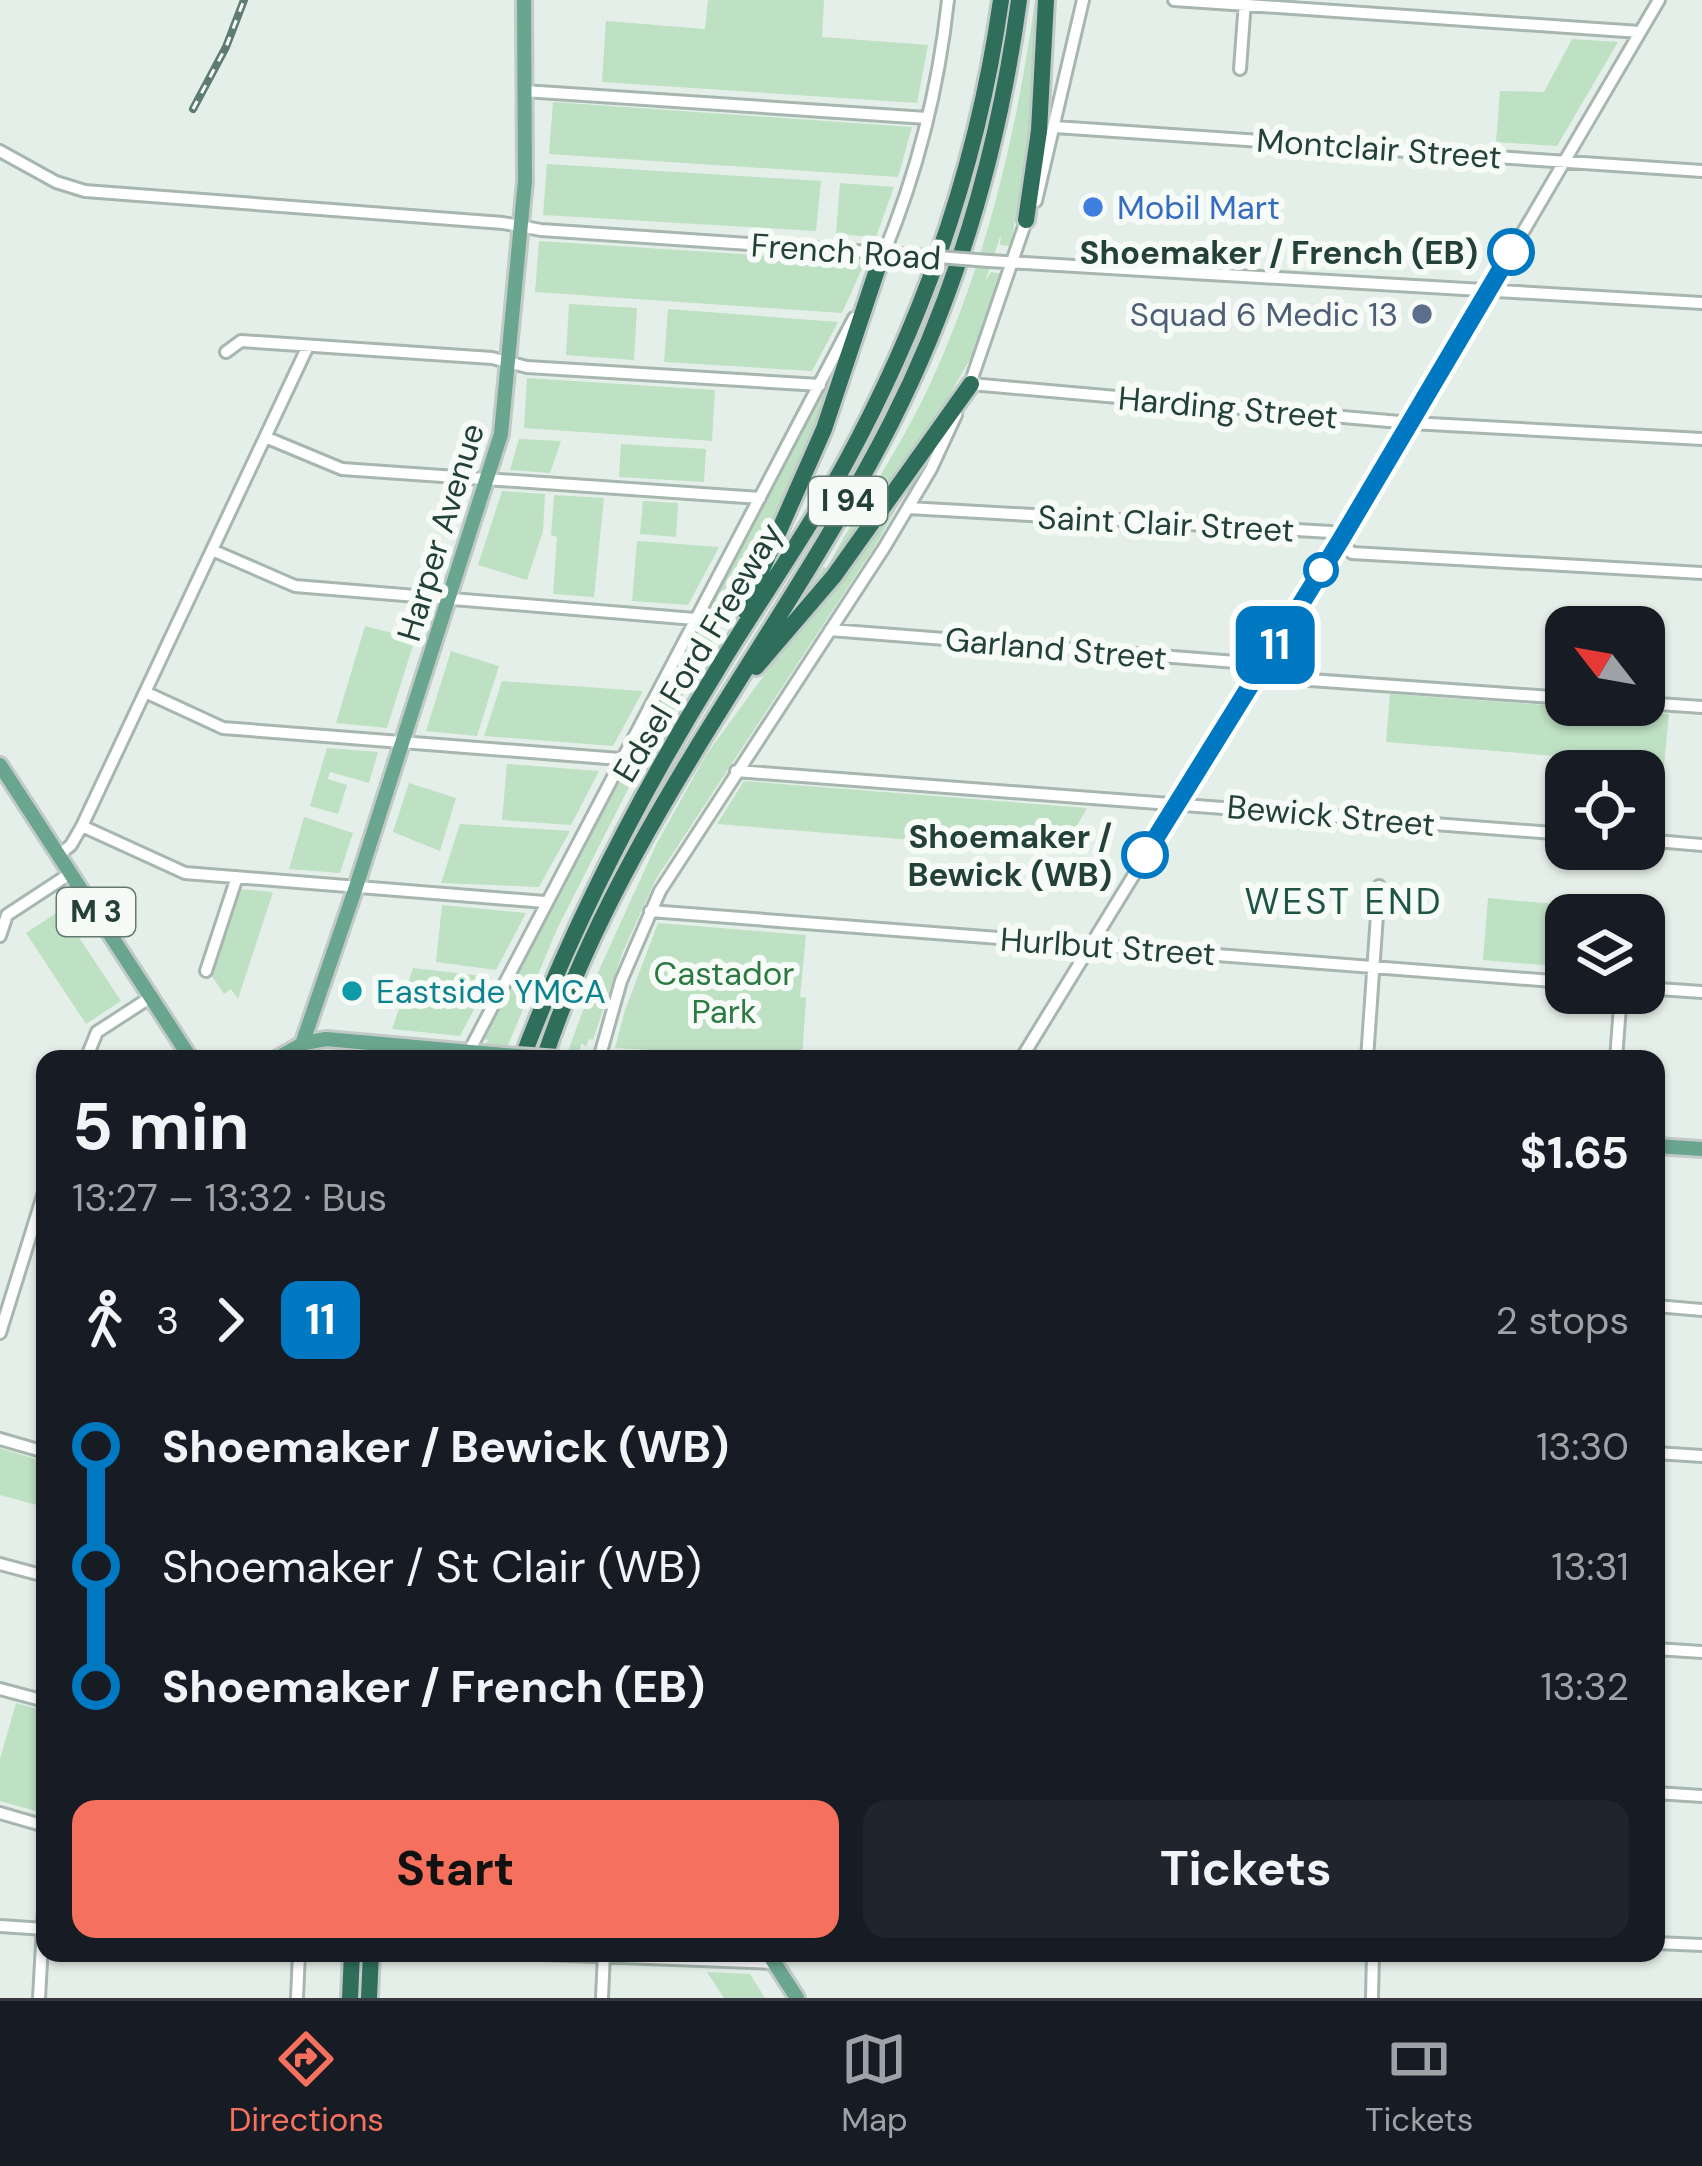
<!DOCTYPE html>
<meta charset="utf-8">
<style>
body{margin:0;font-family:"DM Sans",sans-serif;background:#20242c;color:#f1f3f6;height:100vh;display:flex;flex-direction:column;font-size:45px;white-space:nowrap}
*{box-sizing:border-box;margin:0}
p{font-size:39px;color:#9ea1a6}
.icon{flex:none;width:66px;height:66px;fill:none;stroke:currentColor;stroke-width:2;stroke-linecap:round;stroke-linejoin:round}
.map{position:relative;flex:1;overflow:hidden}
.panel{position:absolute;left:36px;top:1050px;width:1629px;height:912px;display:flex;flex-direction:column;background:#171b24;border-radius:24px;box-shadow:0 3px 9px #0004}
.panel>*{flex:none}
.badge{padding:0 24px;border-radius:18px;font-size:42px;line-height:78px}
.needle{width:78px;rotate:301deg}
.fabs{position:absolute;left:1545px;top:606px;display:grid;gap:24px}
.fabs a{display:grid;place-items:center;width:120px;height:120px;border-radius:24px;background:#171b24;box-shadow:0 3px 9px #0004;font-size:60px}
.map>.badge{position:absolute;translate:-50% -50%;box-shadow:0 0 0 6px #fff}
.legs{display:flex;align-items:center;gap:18px;height:132px;padding:0 36px;font-size:39px}
.legs p{margin-inline-start:auto}
.headline{display:flex;align-items:center;justify-content:space-between;height:204px;padding:0 36px}
h1{font-size:66px;font-weight:700;line-height:90px}
.cta{display:flex;gap:24px;margin-top:auto;padding:24px 36px}
.cta a{flex:1;height:138px;border-radius:24px;background:#f5715d;color:#111;font-size:48px;font-weight:700;line-height:138px;text-align:center}
.cta a+a{background:#20242c;color:#f1f3f6}
ul{padding:0 36px;list-style:none}
li{display:flex;align-items:center;gap:42px;height:120px;font-size:45px}
li i{display:grid;place-items:center;width:18px;height:100%;margin:0 15px;background:currentColor}
li i::after{content:'';width:30px;height:30px;margin:-15px;border:9px solid;border-radius:50%;background:#171b24}
li p{margin-inline-start:auto}
li:first-child i{background:linear-gradient(#0000 50%,currentColor 0)}
li:last-child i{background:linear-gradient(currentColor 50%,#0000 0)}
.tab-bar{display:flex;justify-content:space-around;align-items:center;height:168px;border-top:3px solid #363941;background:#171b24;font-size:33px;color:#9ea1a6}
.tab-bar a{display:grid;justify-items:center;gap:6px}
.tab-bar .current{color:#f5715d}
.map>svg:first-child{display:block}
</style>
<div class="map">
<svg width="1702" height="1998" viewBox="0 0 1702 1998">
<rect width="100%" height="100%" fill="#e5efe9"/>
<path fill="#bee0c3" d="M708,0H824L822,37L928,45L917,103L602,82L606,21L705,29Z
M1035,0H1046L1045,18L1011,246L1000,245L1001,234L985,282L991,272L1002,274L973,354L937,417L807,599L804,597L823,567L827,568C857,511 894,457 923,399C984,272 1016,139 1035,0Z
M1572,39L1618,42L1557,146L1496,142L1500,91L1544,92Z
M553,102L912,127L898,177L549,154Z
M547,164L821,181L816,231L543,215Z
M840,183L894,187L876,237L836,234Z
M539,241L865,262L842,313L535,292Z
M569,304L637,308L634,360L566,355Z
M668,309L838,322L812,371L664,362Z
M840,361C795,495 730,615 659,737L655,736L558,927L502,1059H480L488,1040L479,1038Z
M527,378L715,390L712,441L524,428Z
M519,439L561,441L550,473L510,470Z
M621,444L706,449L704,482L619,477Z
M933,444L875,546L656,879L622,954L593,1040L589,1039L586,1047L582,1043L576,1059H565L594,981L657,843L706,755Z
M502,491L545,494L543,531L527,580L478,565Z
M554,495L604,498L594,597L553,594L557,537L551,535Z
M643,501L678,503L676,537L640,534Z
M637,541H640L719,547L688,605L632,601Z
M365,626L415,639L387,728L336,723Z
M451,651L499,666L477,736L426,731Z
M502,681L643,691L613,746L484,736Z
M1390,694L1669,714L1664,765L1386,742Z
M327,748L378,752L369,783L330,772L328,779L347,785L338,814L310,806Z
M507,764L599,771L571,825L502,820Z
M744,781L1087,808L1062,852L717,824Z
M409,783L456,798L440,851L393,832Z
M304,817L353,833L340,873L289,869Z
M460,824L570,831L539,887L441,883Z
M240,889L273,892L238,999L231,989L224,994L211,975Z
M1488,898L1623,910L1622,915H1566V967L1483,960Z
M442,905L526,913L496,970L436,962Z
M61,910L121,1001L86,1024L26,933Z
M658,923L806,935L800,997L806,998L802,1059L615,1048L625,1010Z
M413,968L491,977L460,1036L392,1029Z
M0,1448L45,1462L44,1507L0,1495Z
M16,1703L45,1711V1790L39,1812L0,1801V1759Z
M707,1972L750,1974L765,1998H724Z"/>
<g fill="none" stroke-linecap="round" stroke-linejoin="round">
<g stroke="#a7b7b0" stroke-width="16">
<path id="minor" d="M1174,0L1640,32
M1240,69L1245,1
M524,91L927,118
M1055,127L1702,171
M0,151L56,182L85,191L503,223L541,230L913,255
M1036,201L1083,0
M989,261L1702,303
M875,274C913,188 938,94 948,0
M226,352L241,341L492,358L527,367L820,385
M971,384L1411,423L1702,439
M969,387L1027,218
M265,437L342,469L760,498
M908,508L1331,532L1352,553L1702,573
M212,550L295,586L695,619
M830,630L1249,663L1268,677L1566,698
M145,692L223,728L620,759
M1644,703L1702,707
M736,771L1566,834
M82,826L185,873L545,902
M1644,840L1702,845
M59,855L71,845L82,826L308,346
M650,911L1566,982
M1627,915L1628,907
M0,936L7,915L71,873
M206,971L237,877
M1644,988L1702,992
M86,1059L97,1032L151,997
M465,1059L854,318
M599,1059L621,981L660,891L884,548L931,469L956,415
M1021,1059L1411,423L1659,0
M1367,1059L1379,886
M1616,1059L1621,993
M1656,1306L1702,1310
M0,1333L45,1189
M0,1439L45,1452
M1656,1453L1702,1456
M0,1564L45,1576
M1656,1649L1702,1652
M0,1689L45,1701
M1656,1793L1702,1796
M0,1813L45,1826
M0,1926L45,1929
M1656,1943L1702,1945
M519,1953L774,1963
M39,1998L45,1891
M297,1998L299,1953
M602,1998L604,1953
M1372,1998L1373,1953"/>
</g>
<g stroke="#c1cac7" stroke-width="20">
<path id="major" d="M0,765L191,1059
M276,1059L304,1043L326,1039L504,1055
M297,1059L356,887L501,434L525,181L524,0
M1656,1146L1702,1149
M768,1953L797,1998"/>
</g>
<g stroke="#c1cac7" stroke-width="22">
<path id="highway" d="M1026,220L1039,131L1046,0
M744,610L824,429L877,270
M756,667L834,576L971,384
M522,1059C573,924 641,793 717,670C759,600 807,534 846,462C925,317 978,163 1001,0
M544,1059C620,828 781,638 891,423C958,291 999,147 1019,0
M350,1998L352,1953
M369,1998L371,1953"/>
</g>
<use href="#minor" stroke="#fff" stroke-width="10"/>
<use href="#major" stroke="#69a58f" stroke-width="14"/>
<use href="#highway" stroke="#2e6e5a" stroke-width="16"/>
<g stroke="#5e7c71" stroke-width="8">
<path id="rail" d="M193,109L226,47L244,0"/>
</g>
<use href="#rail" stroke="#f6fbf8" stroke-width="3" stroke-dasharray="9" stroke-linecap="butt"/>
<g stroke="#a7b7b0" stroke-width="16" stroke-linecap="butt">
<path id="minor-bridge" d="M913,255L989,261"/>
</g>
<g stroke="#c1cac7" stroke-width="20" stroke-linecap="butt">
<path id="major-bridge" d="M504,1055L559,1059"/>
</g>
<use href="#minor-bridge" stroke="#fff" stroke-width="10"/>
<use href="#major-bridge" stroke="#69a58f" stroke-width="14"/>
</g>
<g fill="none" stroke-linecap="round" stroke-linejoin="round">
<g stroke="#fff" stroke-width="27">
<path id="line-1" d="M1145,855L1340,541L1511,252"/>
</g>
<use href="#line-1" stroke="#0079c2" stroke-width="18"/>
</g>
<circle fill="#3f7fe0" stroke="#f6fbf8" stroke-width="4.5" cx="1093" cy="207" r="12"/>
<g fill="#fff" stroke="#0079c2" stroke-width="6">
<circle cx="1511" cy="252" r="21"/>
<circle cx="1321" cy="570" r="15"/>
<circle cx="1145" cy="855" r="21"/>
</g>
<circle fill="#5c6f8a" stroke="#f6fbf8" stroke-width="4.5" cx="1422" cy="314" r="12"/>
<circle fill="#0f9aa8" stroke="#f6fbf8" stroke-width="4.5" cx="352" cy="991" r="12"/>
<g text-anchor="middle" stroke-width="12" stroke-linejoin="round" paint-order="stroke">
<g fill="#f6fbf8" stroke="#627970" stroke-width="3">
<rect x="809" y="477" width="78" height="48" rx="9"/>
<rect x="57" y="888" width="78" height="48" rx="9"/>
</g>
<g font-size="30" font-weight="bold" fill="#234136">
<text x="848" y="511">I 94</text>
<text x="96" y="922">M 3</text>
</g>
<g font-size="33" fill="#234136" stroke="#f6fbf8">
<text transform="translate(1379 148) rotate(4)" y="12">Montclair Street</text>
<text transform="translate(846 251) rotate(4)" y="12">French Road</text>
<text transform="translate(1228 407) rotate(5)" y="12">Harding Street</text>
<text transform="translate(1166 523) rotate(3)" y="12">Saint Clair Street</text>
<text transform="translate(440 532) rotate(-73)" y="12">Harper Avenue</text>
<text transform="translate(1056 648) rotate(5)" y="12">Garland Street</text>
<text transform="translate(697 652) rotate(-59)" y="12">Edsel Ford Freeway</text>
<text transform="translate(1331 815) rotate(5)" y="12">Bewick Street</text>
<text transform="translate(1108 946) rotate(4)" y="12">Hurlbut Street</text>
</g>
<g font-size="33" fill="#366cbe" stroke="#f6fbf8" text-anchor="start">
<text x="1117" y="219">Mobil Mart</text>
</g>
<g font-size="33" font-weight="bold" fill="#234136" stroke="#f6fbf8" text-anchor="end">
<text x="1478" y="264">Shoemaker / French (EB)</text>
<text x="1112" y="848">Shoemaker /<tspan x="1112" dy="38">Bewick (WB)</tspan></text>
</g>
<g font-size="33" fill="#4e5e75" stroke="#f6fbf8" text-anchor="end">
<text x="1398" y="326">Squad 6 Medic 13</text>
</g>
<g font-size="33" fill="#2c7941" stroke="#f6fbf8">
<text x="724" y="985">Castador<tspan x="724" dy="38">Park</tspan></text>
</g>
<g font-size="33" fill="#0d838f" stroke="#f6fbf8" text-anchor="start">
<text x="376" y="1003">Eastside YMCA</text>
</g>
<g font-size="36" letter-spacing="3" fill="#1e5441" stroke="#f6fbf8">
<text x="1344" y="914">WEST END</text>
</g>
</g>
</svg>
<div class="fabs">
<a><svg class="needle" viewBox="-14 -14 28 28"><path d="M0-13l5 13h-10z" fill="#e53935"/><path d="M0 13l5-13h-10z" fill="#9ea1a6"/></svg></a>
<a><svg class="icon" aria-label="locate" viewBox="0 0 24 24"><circle cx="12" cy="12" r="6"/><path d="M12 2v4M12 18v4M2 12h4M18 12h4"/></svg></a>
<a><svg class="icon" aria-label="layers" viewBox="0 0 24 24"><path d="M12 4l9 5-9 5-9-5zM3 14l9 5 9-5"/></svg></a>
</div>
<b class="badge" style="left:1275px;top:645px;background:#0079c2;color:#fff">11</b>
<section class="panel">
<div class="headline"><div><h1>5 min</h1><p>13:27 – 13:32 · Bus</p></div><b>$1.65</b></div>
<div class="legs"><svg class="icon" aria-label="walk" viewBox="0 0 24 24"><circle cx="13" cy="4" r="2"/><path d="M13 8l-2 6 4 7M11 14l-3 7M7 12l3-4h3l4 4"/></svg>3<svg class="icon" aria-label="forward" viewBox="0 0 24 24"><path d="M9 5l7 7-7 7"/></svg><b class="badge" style="background:#0079c2;color:#fff">11</b><p>2 stops</p></div>
<ul>
<li><i style="color:#0079c2"></i><b>Shoemaker / Bewick (WB)</b><p>13:30</p></li>
<li><i style="color:#0079c2"></i><span>Shoemaker / St Clair (WB)</span><p>13:31</p></li>
<li><i style="color:#0079c2"></i><b>Shoemaker / French (EB)</b><p>13:32</p></li>
</ul>
<div class="cta"><a>Start</a><a>Tickets</a></div>
</section>
</div>
<nav class="tab-bar">
<a class="current"><svg class="icon" aria-label="directions" viewBox="0 0 24 24"><path d="M12 3l9 9-9 9-9-9zM9 14v-3h6M13 9l2 2-2 2"/></svg>Directions</a>
<a><svg class="icon" aria-label="map" viewBox="0 0 24 24"><path d="M3 6l6-2 6 2 6-2v14l-6 2-6-2-6 2zM9 4v14M15 6v14"/></svg>Map</a>
<a><svg class="icon" aria-label="tickets" viewBox="0 0 24 24"><path d="M3 7h18v10H3zM15 7v10"/></svg>Tickets</a>
</nav>
